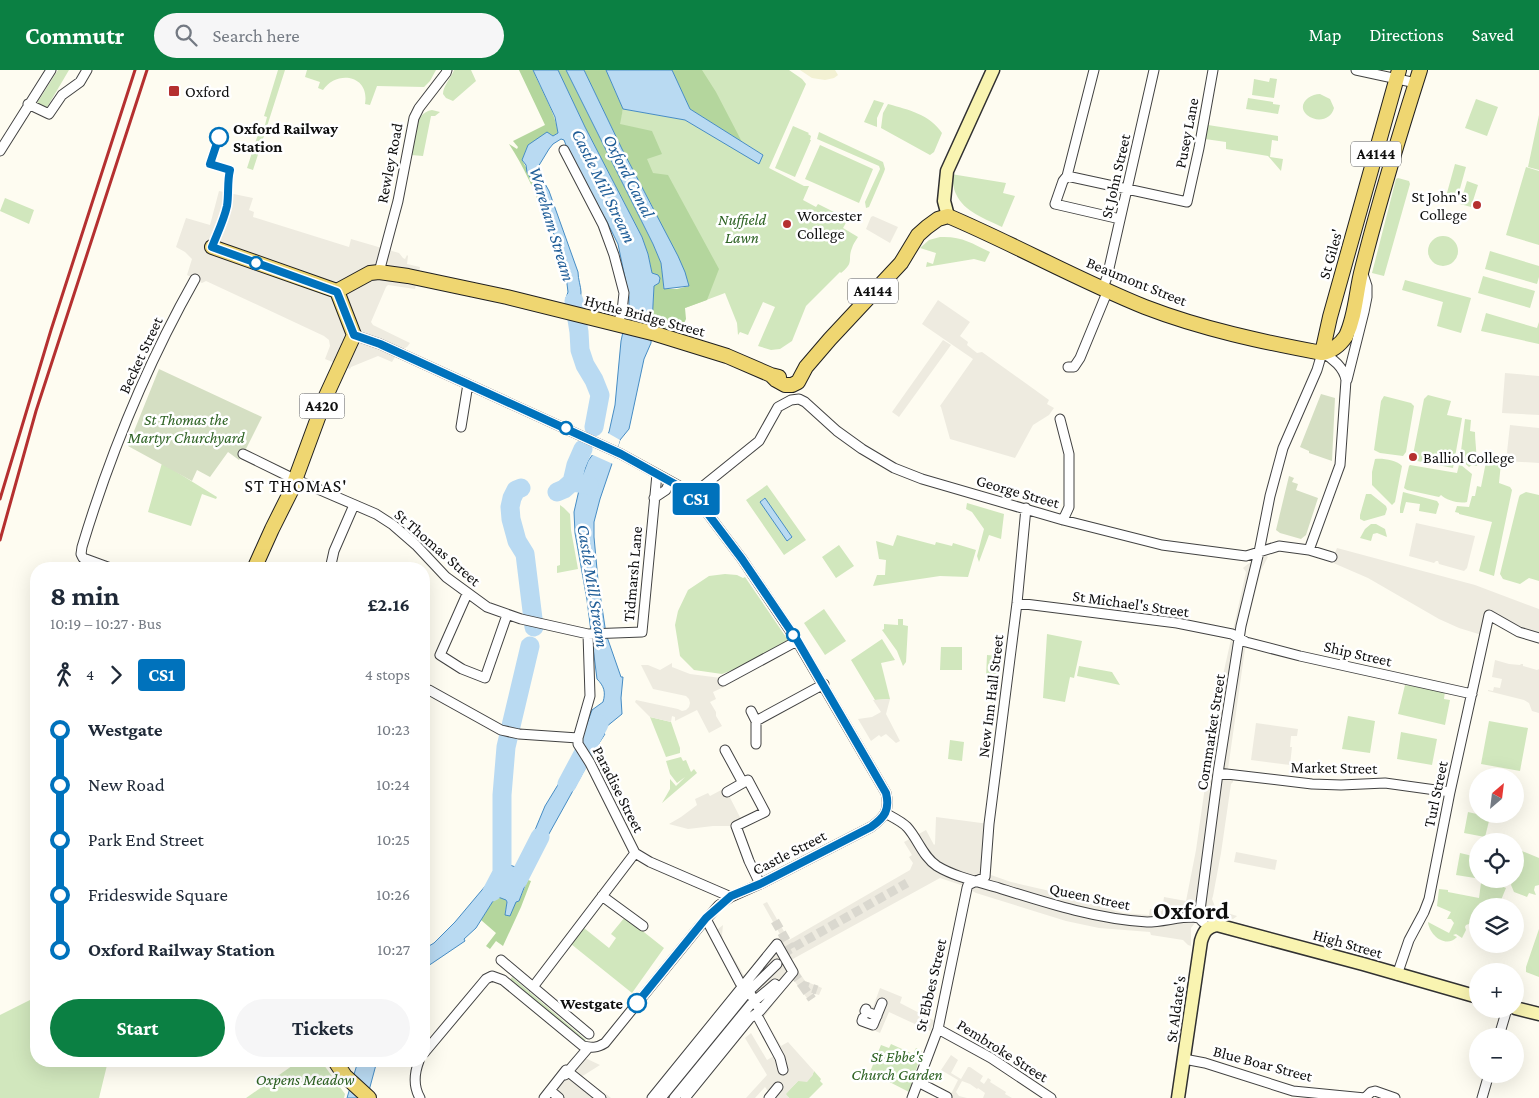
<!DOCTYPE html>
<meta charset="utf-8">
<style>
body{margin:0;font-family:"Crimson Pro",serif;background:#f6f6f7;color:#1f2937;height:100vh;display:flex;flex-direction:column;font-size:19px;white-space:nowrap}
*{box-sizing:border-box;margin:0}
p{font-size:16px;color:#747a83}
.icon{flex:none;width:28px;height:28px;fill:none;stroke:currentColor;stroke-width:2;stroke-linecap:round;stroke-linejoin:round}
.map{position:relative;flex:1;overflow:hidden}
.details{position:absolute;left:30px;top:492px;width:400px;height:505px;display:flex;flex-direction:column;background:#fff;border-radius:20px;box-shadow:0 5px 20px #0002}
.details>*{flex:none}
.badge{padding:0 10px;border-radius:4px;font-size:18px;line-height:32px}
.needle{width:32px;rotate:28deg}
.tools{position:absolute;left:1469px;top:698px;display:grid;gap:10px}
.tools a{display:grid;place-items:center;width:55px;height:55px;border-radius:50%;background:#fff;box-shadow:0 5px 20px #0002;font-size:25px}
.map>.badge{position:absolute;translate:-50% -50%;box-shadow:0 0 0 2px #fff}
.legs{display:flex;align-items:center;gap:8px;height:55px;padding:0 20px;font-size:16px}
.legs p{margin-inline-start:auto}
.overview{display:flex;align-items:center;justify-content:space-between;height:85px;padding:0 20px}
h1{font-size:28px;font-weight:700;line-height:38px}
.cta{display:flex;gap:10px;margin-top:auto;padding:10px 20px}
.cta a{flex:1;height:58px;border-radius:30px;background:#0b8043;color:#fff;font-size:20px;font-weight:700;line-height:58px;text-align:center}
.cta a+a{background:#f6f6f7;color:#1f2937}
ul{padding:0 20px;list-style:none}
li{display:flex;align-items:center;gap:18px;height:55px;font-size:19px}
li i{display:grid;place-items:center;width:8px;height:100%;margin:0 6px;background:currentColor}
li i::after{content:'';width:12px;height:12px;margin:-6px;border:4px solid;border-radius:50%;background:#fff}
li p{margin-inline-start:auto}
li:first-child i{background:linear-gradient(#0000 50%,currentColor 0)}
li:last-child i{background:linear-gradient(currentColor 50%,#0000 0)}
header{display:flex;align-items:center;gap:30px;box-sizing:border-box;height:70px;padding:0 25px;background:#0b8043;color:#fff}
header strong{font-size:24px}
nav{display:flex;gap:28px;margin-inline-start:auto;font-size:18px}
.search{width:350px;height:45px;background:#f6f6f7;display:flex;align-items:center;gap:12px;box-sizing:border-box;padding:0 18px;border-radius:28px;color:#747a83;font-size:19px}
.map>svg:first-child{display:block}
</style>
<header>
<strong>Commutr</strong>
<div class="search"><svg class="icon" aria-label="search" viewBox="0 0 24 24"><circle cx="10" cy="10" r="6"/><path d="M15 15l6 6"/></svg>Search here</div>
<nav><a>Map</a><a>Directions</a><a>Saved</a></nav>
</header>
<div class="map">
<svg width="1539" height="1028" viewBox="0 0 1539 1028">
<rect width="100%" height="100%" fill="#fefcf1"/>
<path fill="#f3f1d3" d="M800,0H835L838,5L834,8L825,10L812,8Z"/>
<path fill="#d1e7bd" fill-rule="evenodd" d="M58,0H69L46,39L37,33Z
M278,0H285L253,100L247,98L261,55H265L267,47L264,46Z
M307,0H436L430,11L424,17L377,16L370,35L365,34C370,4 336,0 323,20L318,18L320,12L305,7Z
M454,0H471L476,11L453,31L446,28L443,24C443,16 451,8 454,0Z
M672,0H789L802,9L806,14L769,98L804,116H809L803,130L816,137L818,134L848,149L843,158L858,167C856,170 853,174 852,178C847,190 855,192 841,203L840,202L806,236L792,271L780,279L771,280L758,276L775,237L763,232L748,265L740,262L738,265L737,253L725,223L685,238L693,215L619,54L623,39L685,50L759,93L763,85L690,39Z
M1270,8L1277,9L1274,28L1252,25L1254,9L1269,12Z
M1320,24L1330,29L1334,38C1331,50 1317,53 1307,45C1296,35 1309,24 1320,24Z
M1248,28L1273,32V34L1280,35L1278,44L1246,39Z
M1476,29L1498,37L1487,66L1465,58Z
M874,30L884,33L877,48V57L864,52Z
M888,34C909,40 929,44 942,63L934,82L930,85L881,58L883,43Z
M432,40L440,42L435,46H431L423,86L411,85C414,69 413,43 432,40Z
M1539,45V100L1528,97Z
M1208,55L1278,66V71L1272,70L1270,87L1283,89L1281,101L1268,86L1226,79V72L1205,69Z
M793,56L809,63L808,64L811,66L810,70H811L795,107L775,98Z
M819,62L883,92L885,99L884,102L869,137L866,138L865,132L880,99L879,96L817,69Z
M820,75L873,99L859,133L805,109Z
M1455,94L1466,97L1456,133L1445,130Z
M1526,97L1539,101V175L1506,165Z
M951,104L1006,113L1003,123L1015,126L1002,157C986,149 964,142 956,124C953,118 953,110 951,104Z
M1398,108L1409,111L1410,114L1384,206L1372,203L1396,109Z
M1467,111L1478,115L1471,137L1460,134Z
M5,128L34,140L29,154L0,141Z
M1428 181a15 15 0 1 1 30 0a15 15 0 1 1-30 0Z
M940,167C962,166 971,173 990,182L985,192L974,189L926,197L927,192L933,194L936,183L920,178L929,170Z
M1490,181L1539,196V207L1537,214L1485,199Z
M1483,206L1535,221L1530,238L1478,223Z
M1405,210L1471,228L1461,263L1437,256L1443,232L1402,220Z
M1486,243L1537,258L1539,252V274L1481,261Z
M1428,325L1451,331L1447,345L1462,348L1453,398L1412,390L1424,329Z
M1384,326L1411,333L1414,336L1406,382L1403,386L1380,383L1374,380L1381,331Z
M1465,349L1471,350L1470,361L1475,362C1475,372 1477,381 1476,390L1478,391L1477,396L1472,395L1469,397L1460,389Z
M1375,389C1382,388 1397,390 1402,396L1395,432L1392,435L1372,415V402Z
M1486,392L1501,393L1499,413L1510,417L1512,420L1494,506L1479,501L1492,452L1459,444V443L1455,442L1457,436L1469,437L1472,426H1475L1477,416L1481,417Z
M162,393L217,427L216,429L202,424L191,456L148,442Z
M1410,395L1457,403L1459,395H1461L1472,404L1467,432C1459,434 1446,430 1441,425L1439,427L1407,420L1404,418L1409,396Z
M767,415L806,470L784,485L746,430ZM764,428L792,467L787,471L760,432Z
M1403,422L1437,431L1439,434L1436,444L1419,441L1420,434L1406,432L1403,443H1400V438Z
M1526,422L1539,425V511L1529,508L1520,514L1503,509L1500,504L1519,427L1520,425Z
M1366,424H1371L1386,436L1387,439L1385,445L1364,451L1360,449V445Z
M967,433L1004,444L1001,469L989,465L979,492L977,486L984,459L972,442L966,439Z
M560,435L564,438L570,444L571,460L578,499L557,503V496L560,495Z
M1371,454H1376L1385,459L1387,467L1377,463L1373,464L1371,471L1360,468L1365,459Z
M897,465L935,475L936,472L952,476L953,473L976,480L968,507L940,506L873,516L877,505H885L886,490L879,489L876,471L893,476Z
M839,475L854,496L836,508L822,487Z
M725,504L737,505L743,508L745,507L788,570L743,596L722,604L694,600L680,586L675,555L678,541L688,520L709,506Z
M824,539L846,571L825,585L804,553Z
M898,549H903V555L908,556L906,592L903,596L897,581L882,560L884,559V554L898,555Z
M1047,564L1082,571L1074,608L1070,607L1065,632L1043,628Z
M882,569L895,590L881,593L890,629L875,630L851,590Z
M941,577H962V600H940Z
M987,585L999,586L1002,587L994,637H989V634H992L993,613H988V607H986Z
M1079,596L1112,602L1120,615L1077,606Z
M1405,615L1445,621L1444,629L1450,630L1445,655L1398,644Z
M1348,646L1375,651L1370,683L1342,679Z
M650,647L671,652L680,678V683L666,687Z
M1489,651L1528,658L1520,701L1481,694Z
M1401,662L1437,669L1432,695L1397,689Z
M950,670L964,672L962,691L948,689Z
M681,687L683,691L686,690L691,702L694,699L697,703L662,733L670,719V709L676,716L685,707L677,713L670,704L666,691Z
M1468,742L1490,747L1485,767L1464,763Z
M1522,781L1539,788V815L1535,816L1534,820L1536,825L1529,823L1527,827L1514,822L1511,815L1513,809H1515V804L1519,794L1516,788L1517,784Z
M1460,783L1477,787L1475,808L1456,805Z
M1491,809H1497L1496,814L1506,818L1499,835L1492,831L1489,836L1480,833L1469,854L1466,855L1465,857L1466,860L1462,868L1456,864L1453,865L1457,867C1446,879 1429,865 1428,852L1449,863L1454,853L1451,849H1447L1451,842L1437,836L1439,819L1448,820V822L1479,828L1481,813L1489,815Z
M625,847L664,878L632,923L571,874L584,858L609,878L616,868L611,864Z
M1539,859V907L1526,902V897Z
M512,907L586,970L583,973L509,911Z
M36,927V991H108L99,1028H0V945Z
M891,974L913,984L916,978L922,981L909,1022L870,1002L881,975L889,978Z
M299,991H321L345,1024L344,1028H246Z
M814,1001L821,1009L820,1011L823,1014L809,1028H789L785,1024L798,1011L812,1006Z"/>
<path fill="#b4d69d" d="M519,0H533C541,21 555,41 558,63L553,66L549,63L528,75L522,90L541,125L549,148L543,145C535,120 523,96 509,74L517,79L518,77L513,71L545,55Z
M558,0H566L653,174L661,193L664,219H677L689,216L652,136L622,79L584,0H606L623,39L620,54L652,61L662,84L647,89L653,103L668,105L719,199L707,230L685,238L686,249L680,262L652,254L654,216L657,205L652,203L648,184L642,167L585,57Z
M672,0H702L716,22L742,72L690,39Z
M528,810L531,811L521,837L503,876L496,871L490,879L486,876L496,863L481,850L493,831L498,827L504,828L507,832L505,845L516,832L519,831Z"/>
<path fill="#d5dfc3" d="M159,299L262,347L247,377L239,390L228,382L210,407L197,400L192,411L128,376Z
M1321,324L1335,328L1332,391L1309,383V381L1300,377Z
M1289,406L1294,408L1292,412L1298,414L1296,420L1318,428L1306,465L1301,469L1280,463L1276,460Z"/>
<path fill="#eeebe0" d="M219,121L253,128L249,140L254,142L253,147L349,177L351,169L399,183L403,188L405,189L407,185L408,186L407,194L420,197L415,219L388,215L386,217L371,252L373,255L410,273L407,277L398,282L392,292L378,286L351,297L350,299L325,289L330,276L329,270L324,266L206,211L202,213L187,205L192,189L185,182L176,177L186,148L210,155Z
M873,146L898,157L890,173L866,159L871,147Z
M938,230L970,252L960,266L968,272L967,275L977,283L982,282L1049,330L1047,334L1054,338L1049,345L1033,355L1015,388L950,369L941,337L940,336L973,289L922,254Z
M943,270L951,275L899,347L892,342Z
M1505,303L1539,306V345L1502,343Z
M1510,355L1539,358V393L1506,391Z
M1416,453L1475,466L1467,498L1464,501L1439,494L1438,491H1436L1434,493L1409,486Z
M1337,478L1475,515L1539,539V568L1490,545L1485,566L1459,558L1439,549L1368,508L1331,492Z
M1265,485L1268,487L1261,500L1246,559V572L1228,699H1233V712L1231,714L1221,783L1213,826L1212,829L1216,839L1224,842L1237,846L1236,847L1233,849L1212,842L1199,848L1191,858V876L1188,875L1183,870L1151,865L1150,862L1099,858L1066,851L976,823L961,815L940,808L791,890L805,911L822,918L819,925L812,923L815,927L809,931L793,909L764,947L781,976L788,972L814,1001L812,1006L807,1012L798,1011L786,1024L789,1028H773L765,1017L755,1028H746L767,1005L745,968L751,963L767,990L774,986L754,951L727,981L689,1028H646L736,917L710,868L713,863L723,855L722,865L723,870L745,907L778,868L781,866L763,834L767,832L789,870L910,800L913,793L909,787L912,785L904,772L926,760L934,775L935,774L936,747L989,754L993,761L991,805L1011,812L1063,824L1079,830L1123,843L1149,845L1150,839L1162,841L1164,827L1186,831L1196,780L1217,632L1246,502L1243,498L1248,494Z
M1495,590L1509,594L1520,595L1521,594H1523V596L1537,600L1539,599V643L1532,641L1529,633L1524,630L1488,621V620L1493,621L1494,617L1500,618L1502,609L1492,607Z
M672,593V597L690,604L721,608L726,616L713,622L716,629L710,632L716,642V646L722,656L709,663L697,640L675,651V647L672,646L671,652L650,647L635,632L636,630L678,639L682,641L686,640L689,637L690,633L689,629L686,626L653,619L641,595H648L660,600Z
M890,629L886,644L900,671L896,673L886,664L881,667L879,665L871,671L858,649L872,647L881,642L873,630Z
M1256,653L1298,659L1297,666H1291L1290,677H1292L1290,695L1251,690Z
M725,718L743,753L736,756H713L688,759L669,754L681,747L697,735L695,729L708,723L710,726Z
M1236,782L1277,790L1275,800L1234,792Z
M880,918L902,927L900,933L935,951L930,961L889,942L880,963L860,954L867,935L873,937Z
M951,985L958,990L951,1003L961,1009L968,997H970L983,1006L980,1011L984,1014L988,1008L991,1010L990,1012L1006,1022L1005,1024L1012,1028H983L985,1023L978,1018L977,1019L970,1014L962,1011L956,1022L959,1026L967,1028H949L958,1010L941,1000Z
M581,986L600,995L581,1007L605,1026L606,1024L611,1028H539L573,987Z"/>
<path fill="#b9daf2" stroke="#468cc4" d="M533,0H558L585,57L642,167L648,184L652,203L658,205L660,208L659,213L654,216L651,273L644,289L629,359L620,370L600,429L594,452V467L598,510L606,564L621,607H623L621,628L622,644L606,657L603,662L605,664L592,684L582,667L592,640L603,632C606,622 604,616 597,609L587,530L575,463L574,442L582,407L588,391L609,362L615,335L621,271L626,248L629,245V227L618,174L606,150L571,88L564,70L561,69L553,74L549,79L538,97V101L549,121L578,202C578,209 581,217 581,222C580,234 582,244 584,256L569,252L566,228L568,222L567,214L561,186L541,125L527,102L526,95L522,90L528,75L547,62L553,66L558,63L555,47Z
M566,0H584L622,79L678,186L685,202L689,216L664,219L661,193L653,174Z
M606,0H672L690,39L763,85L759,94L685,50L623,39Z
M765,428L792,467L787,471L760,432Z
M575,684L585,699L540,780L533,796L525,784L545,736L567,700Z
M522,792L529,805L519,831L516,832L510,846L505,845L507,832L506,830L498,827L493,831L476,858L464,869L465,871L431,894L424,898V879L434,873L455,852L492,808L510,795L518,798Z
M358,991H377L367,1028H347Z"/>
<path fill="#fefcf1" d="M606,362L620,370L613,394L593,385H590Z"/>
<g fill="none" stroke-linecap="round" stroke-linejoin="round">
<path stroke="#b9daf2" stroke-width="19" d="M574,231L579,262L580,280L585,295L594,310L600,325L594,357
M572,412L576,395L583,379
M521,418L516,420L512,428L510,437L511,449L517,471L525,484L534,557
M557,422L564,419L572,412L589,415
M567,714L599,654
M510,814L518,810L540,767
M492,822L502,803V725L506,677L530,576"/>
<path stroke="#dad8cf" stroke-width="9" stroke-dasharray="9 4.5" stroke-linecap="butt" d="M775,851L791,879
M784,885L787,881L907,813
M793,902L802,915L817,920
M802,915L812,929"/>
<g stroke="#424242" stroke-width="11">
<path id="street" d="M1094,0L1067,106L1063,111L1055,134L1120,149
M1356,0L1416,13
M28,34L49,44L62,25L80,12L87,0
M564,80L603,155L614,185L624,223L622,241L618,254
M0,81L51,0
M1067,106L1187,132L1199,78L1213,0
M379,202L398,131L414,48L419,38L446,3L447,0
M1103,218L1107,207L1154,0
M354,265L380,274L621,384L683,418L699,432L742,489L797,571L886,723C890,740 885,747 871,757L760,814L731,827L719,835L699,857L605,973C597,978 592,978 583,976L503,910L492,906L486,909L424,983
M1068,297H1074L1080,288L1108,220
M1347,310L1364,242L1367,227V216L1362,201
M1060,349L1069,384V437L1063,450
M461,357L468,314
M243,384L290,407L376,444L393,455L416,475L446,507L487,537L521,549L588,564L642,562L657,404
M692,425L759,371L778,337L791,330L799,329L805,332L837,361L862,379L894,398L922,409L1063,450L1162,475L1246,486L1279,476L1309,480L1332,487
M654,428L666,420L670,411
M113,499L83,488L81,484L82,477C110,384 147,294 195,209
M330,499L334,481L354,435
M467,524L440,585L462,599L485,608L507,545
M1017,533L1177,553L1232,564L1246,572L1300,586L1472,624
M588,564L590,626L578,668V674L590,693L635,783L650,792L731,827
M723,611L797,571
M429,620L501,660L519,664L578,668
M751,641L756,651V674
M756,651L824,614
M725,680L743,713
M1218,703L1312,714L1341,715L1385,713L1450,722
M727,722L748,710L765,742L736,756L749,791L760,814
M885,743C892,747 901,751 907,757C918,769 923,787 937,796C955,807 979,812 999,818C1047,833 1096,849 1147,852C1163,852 1177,847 1193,847L1199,848L1203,852
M602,826L643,856
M1199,848L1218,703L1241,556L1259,482L1270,426L1283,378L1317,300L1322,283C1333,288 1344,298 1346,310L1340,395L1309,480
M706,849L740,913
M501,890L589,964
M1397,905L1409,870L1424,842L1429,829L1450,722L1489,545L1519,562L1539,568
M533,917L635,783
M866,939L865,941L877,946
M863,948L862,951L873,955L882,933
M759,949L780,988L783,1000
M938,959L991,988L1051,1028
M1499,966L1507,939
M1184,989L1205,993L1293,1021L1365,1028L1371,1022L1375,1021L1395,1028
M419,991C414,1004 413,1016 420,1028
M565,1005L589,977
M918,1012L947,1027
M552,1022L559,1028
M544,1028L566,1000L601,1028
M652,1028L777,874L793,902L760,941L745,914
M661,1028L746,924L777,894
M674,1028L751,934L775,914L777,916
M685,1028L750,948L760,941
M769,1028L778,1017
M912,1028L938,959L967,818L968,815L985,807L989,754L1017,533L1026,438
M1482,1028L1489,1004"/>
</g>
<g stroke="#313131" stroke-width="15">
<path id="secondary" d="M948,146L944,131L947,101L993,0
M1515,938L1539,944
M1178,1028L1201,871C1204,861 1207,857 1217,855L1363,894L1478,927"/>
</g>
<g stroke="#202020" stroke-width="16">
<path id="primary" d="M212,177L337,221L354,265L326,326L291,421L272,459L254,499
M337,221L370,203L379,202L408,206L507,227L656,264L727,286L771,305L779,307
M1322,283L1330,247L1399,0
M771,305L776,310L785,315H792L798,312L806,297L830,269L901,193L918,165L927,157L938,149L948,146C1014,174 1078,210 1145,237C1202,259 1263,272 1322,283C1333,281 1340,275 1346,266C1356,245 1356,221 1362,199C1379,132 1399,66 1420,0
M335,991L345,1006L369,1028"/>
</g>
<use href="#street" stroke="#fff" stroke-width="9"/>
<use href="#secondary" stroke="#f9f4b1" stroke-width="12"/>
<use href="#primary" stroke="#efd671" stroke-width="14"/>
<path stroke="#b53030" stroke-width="3" d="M0,429L51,260L135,0
M0,470L36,341L147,0"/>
</g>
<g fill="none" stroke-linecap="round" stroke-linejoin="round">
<g stroke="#fff" stroke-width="11">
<path id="line-1" d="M219,67L210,94L230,100C227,112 229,124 227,136C224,150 217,164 212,177L337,222L354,265L380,274L621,384L682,418L699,432L742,489L797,570L886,723C890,740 885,747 871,757L760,814L731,826L706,848L637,933"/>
</g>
<use href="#line-1" stroke="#0072bc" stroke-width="8"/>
</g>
<g fill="#b53030" stroke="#fff" stroke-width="2">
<rect x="168" y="15" width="12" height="12" rx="2.5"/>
<circle cx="1477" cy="135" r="5"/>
<circle cx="787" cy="154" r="5"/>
<circle cx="1413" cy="387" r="5"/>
</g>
<g fill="#fff" stroke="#0072bc" stroke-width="2.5">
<circle cx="219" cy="67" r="9"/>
<circle cx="256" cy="193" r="6"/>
<circle cx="566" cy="358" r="6"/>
<circle cx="793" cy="565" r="6"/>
<circle cx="637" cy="933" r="9"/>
</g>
<g text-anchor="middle" stroke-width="5" stroke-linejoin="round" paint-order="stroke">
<g fill="#fff" stroke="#575757" stroke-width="1">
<rect x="1351" y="71.5" width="50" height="25" rx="4"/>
<rect x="848" y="208.5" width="50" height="25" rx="4"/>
<rect x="299.5" y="323.5" width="45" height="25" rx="4"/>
</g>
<g font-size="15" font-weight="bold" fill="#0f0f0f">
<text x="1376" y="89">A4144</text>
<text x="873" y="226">A4144</text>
<text x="322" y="341">A420</text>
</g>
<g font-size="16" fill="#0f0f0f" stroke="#fff" text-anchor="start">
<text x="185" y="27">Oxford</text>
<text x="1467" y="132" text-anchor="end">St John's<tspan x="1467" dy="18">College</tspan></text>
<text x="797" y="151">Worcester<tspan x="797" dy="18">College</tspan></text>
<text x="1423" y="393">Balliol College</text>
</g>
<g font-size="16" font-weight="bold" fill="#0f0f0f" stroke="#fff" text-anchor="start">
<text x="233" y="64">Oxford Railway<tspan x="233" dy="18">Station</tspan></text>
<text x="623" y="939" text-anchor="end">Westgate</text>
</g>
<g font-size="16" fill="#0f0f0f" stroke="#fff">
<text transform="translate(1186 63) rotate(-79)" y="6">Pusey Lane</text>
<text transform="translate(389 93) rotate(-79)" y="6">Rewley Road</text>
<text transform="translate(1115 106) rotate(-77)" y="6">St John Street</text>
<text transform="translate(1330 184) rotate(-74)" y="6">St Giles'</text>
<text transform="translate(1137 211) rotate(22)" y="6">Beaumont Street</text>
<text transform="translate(645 245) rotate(15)" y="6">Hythe Bridge Street</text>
<text transform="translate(140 285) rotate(-65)" y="6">Becket Street</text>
<text transform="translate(1018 421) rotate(16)" y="6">George Street</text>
<text transform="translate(438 477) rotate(41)" y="6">St Thomas Street</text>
<text transform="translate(632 504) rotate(-85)" y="6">Tidmarsh Lane</text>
<text transform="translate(1131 533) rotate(8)" y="6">St Michael's Street</text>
<text transform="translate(1358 583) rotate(13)" y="6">Ship Street</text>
<text transform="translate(990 626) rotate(-83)" y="6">New Inn Hall Street</text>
<text transform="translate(1210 662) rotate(-81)" y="6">Cornmarket Street</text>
<text transform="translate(1334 697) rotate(1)" y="6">Market Street</text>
<text transform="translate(619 719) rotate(63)" y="6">Paradise Street</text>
<text transform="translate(1435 724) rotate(-78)" y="6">Turl Street</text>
<text transform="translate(789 782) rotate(-27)" y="6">Castle Street</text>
<text transform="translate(1090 826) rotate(12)" y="6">Queen Street</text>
<text transform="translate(1348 873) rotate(16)" y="6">High Street</text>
<text transform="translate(930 915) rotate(-77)" y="6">St Ebbes Street</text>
<text transform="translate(1175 939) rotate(-82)" y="6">St Aldate's</text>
<text transform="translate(1003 980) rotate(32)" y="6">Pembroke Street</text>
<text transform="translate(1263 993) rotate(15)" y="6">Blue Boar Street</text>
</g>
<g font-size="16" font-style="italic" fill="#2d6223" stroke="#fff">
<text x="742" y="155">Nuffield<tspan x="742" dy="18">Lawn</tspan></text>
<text x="186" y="355">St Thomas the<tspan x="186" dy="18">Martyr Churchyard</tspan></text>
<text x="897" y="992">St Ebbe's<tspan x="897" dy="18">Church Garden</tspan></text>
<text x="305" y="1015">Oxpens Meadow</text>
</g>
<g font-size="18" font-style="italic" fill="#205e98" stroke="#fff">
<text transform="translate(629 106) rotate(63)" y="6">Oxford Canal</text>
<text transform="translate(604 116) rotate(64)" y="6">Castle Mill Stream</text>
<text transform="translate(552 154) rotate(73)" y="6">Wareham Stream</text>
<text transform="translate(593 516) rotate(81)" y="6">Castle Mill Stream</text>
</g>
<g font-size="18" letter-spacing="1" fill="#0f0f0f" stroke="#fff">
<text x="296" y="422">ST THOMAS'</text>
</g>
<g font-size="26" font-weight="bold" fill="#0f0f0f" stroke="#fff">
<text x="1191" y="849">Oxford</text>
</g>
</g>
</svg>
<div class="tools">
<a><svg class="needle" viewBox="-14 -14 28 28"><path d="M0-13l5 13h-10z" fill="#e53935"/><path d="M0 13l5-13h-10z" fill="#747a83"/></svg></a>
<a><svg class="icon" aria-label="locate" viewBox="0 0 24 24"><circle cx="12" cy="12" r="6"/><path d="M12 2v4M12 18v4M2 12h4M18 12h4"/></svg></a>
<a><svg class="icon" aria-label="layers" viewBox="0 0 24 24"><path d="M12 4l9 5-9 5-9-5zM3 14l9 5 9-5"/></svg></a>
<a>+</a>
<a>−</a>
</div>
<b class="badge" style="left:696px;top:429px;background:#0072bc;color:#fff">CS1</b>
<section class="details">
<div class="overview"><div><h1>8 min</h1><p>10:19 – 10:27 · Bus</p></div><b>£2.16</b></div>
<div class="legs"><svg class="icon" aria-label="walk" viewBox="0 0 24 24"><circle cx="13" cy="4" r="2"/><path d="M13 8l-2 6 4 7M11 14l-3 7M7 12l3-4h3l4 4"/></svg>4<svg class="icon" aria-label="forward" viewBox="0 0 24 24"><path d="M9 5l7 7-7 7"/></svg><b class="badge" style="background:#0072bc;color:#fff">CS1</b><p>4 stops</p></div>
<ul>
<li><i style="color:#0072bc"></i><b>Westgate</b><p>10:23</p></li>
<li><i style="color:#0072bc"></i><span>New Road</span><p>10:24</p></li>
<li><i style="color:#0072bc"></i><span>Park End Street</span><p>10:25</p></li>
<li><i style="color:#0072bc"></i><span>Frideswide Square</span><p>10:26</p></li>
<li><i style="color:#0072bc"></i><b>Oxford Railway Station</b><p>10:27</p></li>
</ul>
<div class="cta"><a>Start</a><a>Tickets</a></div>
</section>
</div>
